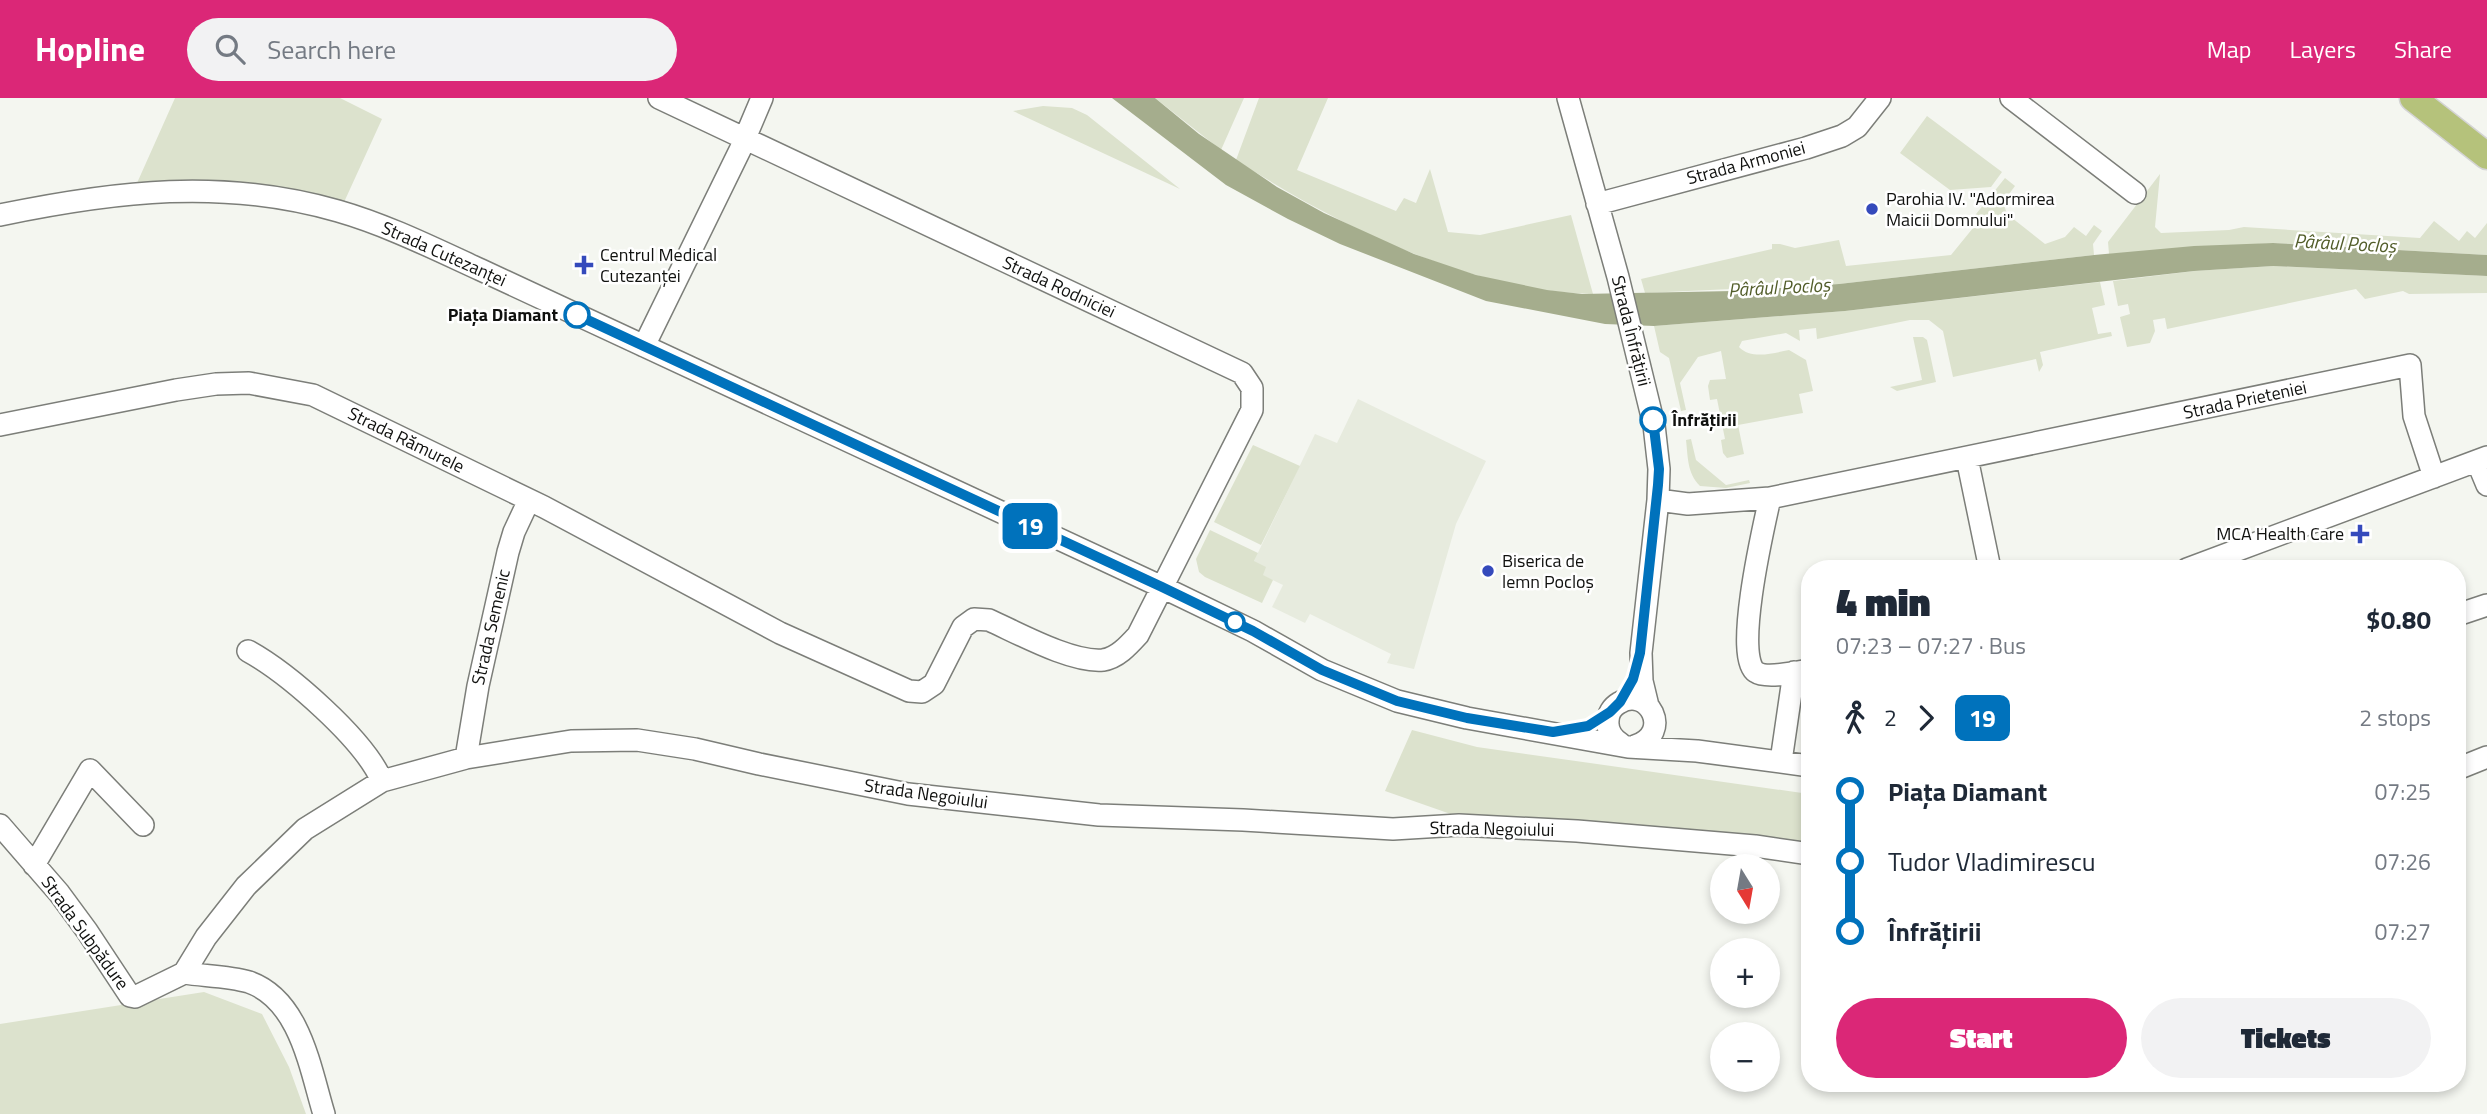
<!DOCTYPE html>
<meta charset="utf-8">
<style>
body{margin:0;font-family:"Titillium Web",sans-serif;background:#f2f2f3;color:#1f2937;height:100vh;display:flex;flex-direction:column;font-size:26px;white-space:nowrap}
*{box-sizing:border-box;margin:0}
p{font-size:23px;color:#747a83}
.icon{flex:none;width:38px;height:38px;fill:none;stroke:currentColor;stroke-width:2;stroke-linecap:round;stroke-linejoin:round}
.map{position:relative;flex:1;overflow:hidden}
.panel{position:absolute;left:1801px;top:462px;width:665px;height:532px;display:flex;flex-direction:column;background:#fff;border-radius:28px;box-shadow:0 4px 10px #0003}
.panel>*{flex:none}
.badge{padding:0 14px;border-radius:10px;font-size:24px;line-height:46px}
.needle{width:46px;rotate:169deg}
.tools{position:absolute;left:1710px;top:756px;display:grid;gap:14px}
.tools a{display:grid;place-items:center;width:70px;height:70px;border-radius:50%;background:#fff;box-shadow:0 4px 10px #0003;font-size:35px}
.map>.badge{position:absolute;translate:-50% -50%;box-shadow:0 0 0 4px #fff}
.legs{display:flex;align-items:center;gap:10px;height:77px;padding:0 35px;font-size:23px}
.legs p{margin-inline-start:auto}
.overview{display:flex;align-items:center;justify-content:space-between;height:119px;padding:0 35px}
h1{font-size:38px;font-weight:800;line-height:52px}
.cta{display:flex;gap:14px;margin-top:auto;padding:14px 35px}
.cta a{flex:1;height:80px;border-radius:42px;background:#db2777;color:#fff;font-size:28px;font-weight:800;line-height:80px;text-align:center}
.cta a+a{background:#f2f2f3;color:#1f2937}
ul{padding:0 35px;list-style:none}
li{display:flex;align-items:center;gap:24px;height:70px;font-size:26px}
li i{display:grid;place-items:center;width:10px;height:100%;margin:0 9px;background:currentColor}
li i::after{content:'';width:18px;height:18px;margin:-9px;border:5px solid;border-radius:50%;background:#fff}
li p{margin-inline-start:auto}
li:first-child i{background:linear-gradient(#0000 50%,currentColor 0)}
li:last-child i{background:linear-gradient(currentColor 50%,#0000 0)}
header{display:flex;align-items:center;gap:42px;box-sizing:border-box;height:98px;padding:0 35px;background:#db2777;color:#fff}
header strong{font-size:33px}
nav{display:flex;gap:38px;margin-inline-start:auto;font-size:24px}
.search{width:490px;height:63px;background:#f2f2f3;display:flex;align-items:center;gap:18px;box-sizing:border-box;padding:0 24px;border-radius:38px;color:#747a83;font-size:26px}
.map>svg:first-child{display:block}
</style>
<header>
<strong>Hopline</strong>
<div class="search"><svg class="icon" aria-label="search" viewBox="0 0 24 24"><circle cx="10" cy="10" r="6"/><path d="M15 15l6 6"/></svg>Search here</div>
<nav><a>Map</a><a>Layers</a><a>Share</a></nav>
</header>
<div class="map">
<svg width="2487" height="1016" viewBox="0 0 2487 1016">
<rect width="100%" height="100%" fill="#f4f6f0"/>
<path fill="#e7ebde" d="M1358,301L1486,363L1456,426L1414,571L1387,565L1391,556L1310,516L1305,525L1272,509L1283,487L1262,477L1254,463L1315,336L1337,345Z"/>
<path fill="#dce2cd" d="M175,0H340L382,21L340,113L133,94Z
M1155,0H1244L1221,52Z
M1259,0H1328L1297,72L1396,113L1404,100L1416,105L1430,71L1448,134L1480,137L1571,117L1593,196C1468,193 1339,128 1236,62Z
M1043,8L1072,10L1087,17L1180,91L1013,13Z
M1927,18L2002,74L1991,89L1950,92L1900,55Z
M2160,76L2155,129L2161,135L2229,132L2244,129L2420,140L2434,123L2459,143L2467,133L2475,140L2487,125V157L2273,145L2109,156L2108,144Z
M2005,80L2015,88L2003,104L2007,116L2045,146L2065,139L2074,129L2086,138L2094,127L2102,133L2093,146L2094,157L1839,186L1645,195L1641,181L1772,151V146H1780L1795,150L1839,142L1846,168L1951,157L1973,130L1968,126Z
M2273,168L2487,178V195L2409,196L2403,193L2365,201L2356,191L2167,231L2165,220L2153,222L2155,233L2150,245L2127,249L2120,219L2130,216L2128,206L2118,208L2113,183L2194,173Z
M2100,184L2105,207L2092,210L2098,236L2111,234L2112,238L2040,254L2043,267L2039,274L2036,261L1953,279L1943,233L1929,222H1910L1817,241L1816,230L1799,232L1800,243L1786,235L1742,243L1739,249C1751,262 1774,255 1789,252L1806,262L1813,293L1799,296L1803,315L1738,327L1744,356L1727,360L1723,355L1721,342L1725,341L1717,301L1710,302L1708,288L1710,282L1726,281L1721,253L1698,259L1680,285L1686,312L1681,313L1669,260L1660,254L1654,228L1845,213Z
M1913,239H1923L1927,242L1936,284L1897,293L1890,289L1922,282Z
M1691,341L1696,362L1726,387L1749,382L1750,385L1726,390L1700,388C1687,375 1688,359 1686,342Z
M1253,347L1300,368L1261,447L1214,424Z
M1210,432L1258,455L1254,463L1266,469L1263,477L1273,482L1262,505L1205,479L1199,474L1196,461Z
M1412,632L1477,649L1809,696V749L1654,729L1462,720L1385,693Z
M204,894L262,916L289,969L306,1016H0V926Z"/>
<path fill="#a5ad8d" d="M1112,0H1155L1199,36L1277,89L1324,115L1414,156L1476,177L1547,192L1582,196L1733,193L1839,186L2094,157L2194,148L2273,145L2487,157V178L2273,168L2194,173L1845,213L1654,228L1605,226L1486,203L1340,146L1288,121L1226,87Z"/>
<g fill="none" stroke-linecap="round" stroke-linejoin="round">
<g stroke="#7c7e79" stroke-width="24">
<path id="minor" d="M1568,0L1618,179L1654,327L1659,371L1658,402L1641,555L1642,583L1648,608
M2011,0L2135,95
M1597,106L1806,50L1842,38L1857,29L1880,0
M0,117C116,93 223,80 338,113C387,127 435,151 481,172L1162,489L1253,533L1322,572L1397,603L1467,620L1628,649L1697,653L1810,668
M644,248L740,52L762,0
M0,327L176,292L216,286L249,285L313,297L544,409L780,535L909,593L922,594L934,586L963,529L974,521L989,522C1018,535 1072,565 1103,562C1117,560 1128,548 1138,537L1252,312V290L1242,275L659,0
M1967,360L1990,471
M2477,363L2487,387
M1770,400C1764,427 1733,559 1756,574C1766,581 1798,574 1810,572
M1658,402L1688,406L1770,400L2410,267L2414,318L2434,379
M2187,471L2487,359
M2457,517L2487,507
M248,553C288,575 364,641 382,683
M1621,646C1613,641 1607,634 1608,623C1608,616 1612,609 1619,605C1648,587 1674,635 1635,648
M466,660L478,588L508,454L514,434L529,402
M1781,663L1794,574
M2457,671L2487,659
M0,727L59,795L87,833L130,898L135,899L184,875
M34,767L90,672L143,727
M184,875L206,839L246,788L305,731L382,683L466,660L571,643L637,642L695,651L759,666L908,696L1099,717L1243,722L1393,731L1459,727L1577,733L1755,748L1810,756
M184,875C204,878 229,878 249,884C300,902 310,970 324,1016"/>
</g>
<g stroke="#d4d4d4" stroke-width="29">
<path id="major" d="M2413,0L2487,58"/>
</g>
<use href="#minor" stroke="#fff" stroke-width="21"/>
<use href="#major" stroke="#b5c27b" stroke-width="26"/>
</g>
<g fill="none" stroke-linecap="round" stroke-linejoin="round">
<g stroke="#fff" stroke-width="16">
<path id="line-1" d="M577,217L1162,489L1253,533L1322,572L1397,603L1467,620L1553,634L1588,628L1610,614L1620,604L1633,581L1640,555L1658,387L1659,371L1653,322"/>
</g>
<use href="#line-1" stroke="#0072bc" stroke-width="10"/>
</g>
<g fill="#354abc" stroke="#fff" stroke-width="2.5">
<circle cx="1872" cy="111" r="7"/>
<path d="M580.5 156.5h7v7h7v7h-7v7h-7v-7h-7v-7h7z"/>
<path d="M2356.5 425.5h7v7h7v7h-7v7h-7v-7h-7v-7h7z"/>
<circle cx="1488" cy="473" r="7"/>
</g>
<g fill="#fff" stroke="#0072bc" stroke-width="3.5">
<circle cx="577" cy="217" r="12"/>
<circle cx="1653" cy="322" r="12"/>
<circle cx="1235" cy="524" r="9"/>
</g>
<g text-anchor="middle" stroke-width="5" stroke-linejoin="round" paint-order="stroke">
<g font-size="18" fill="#10110f" stroke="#fff">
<text transform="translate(1746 65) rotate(-15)" y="6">Strada Armoniei</text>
<text transform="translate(444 156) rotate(24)" y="6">Strada Cutezanței</text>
<text transform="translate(1059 189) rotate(25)" y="6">Strada Rodniciei</text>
<text transform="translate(1631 233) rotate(76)" y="6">Strada Înfrățirii</text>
<text transform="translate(2245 302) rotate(-12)" y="6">Strada Prieteniei</text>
<text transform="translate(406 342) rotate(26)" y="6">Strada Rămurele</text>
<text transform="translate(491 529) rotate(-77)" y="6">Strada Semenic</text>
<text transform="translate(926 696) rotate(8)" y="6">Strada Negoiului</text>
<text transform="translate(1492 731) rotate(1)" y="6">Strada Negoiului</text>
<text transform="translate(85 835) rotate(54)" y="6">Strada Subpădure</text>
</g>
<g font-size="18" fill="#10110f" stroke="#fff" text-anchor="start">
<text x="1886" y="107">Parohia IV. "Adormirea<tspan x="1886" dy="21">Maicii Domnului"</tspan></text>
<text x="600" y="163">Centrul Medical<tspan x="600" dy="21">Cutezanței</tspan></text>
<text x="2344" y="442" text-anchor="end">MCA Health Care</text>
<text x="1502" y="469">Biserica de<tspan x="1502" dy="21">lemn Pocloș</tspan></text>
</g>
<g font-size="18" font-weight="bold" fill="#10110f" stroke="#fff" text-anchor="end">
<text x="558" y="223">Piața Diamant</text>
<text x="1672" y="328" text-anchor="start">Înfrățirii</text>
</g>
<g font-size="19" font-style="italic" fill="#525d2a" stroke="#fff">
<text transform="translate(2345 145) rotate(3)" y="7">Pârâul Pocloș</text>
<text transform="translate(1779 189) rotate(-3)" y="7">Pârâul Pocloș</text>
</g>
</g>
</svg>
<div class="tools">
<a><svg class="needle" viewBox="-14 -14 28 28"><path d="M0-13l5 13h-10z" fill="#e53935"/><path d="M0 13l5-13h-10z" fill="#747a83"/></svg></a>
<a>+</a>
<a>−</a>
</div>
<b class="badge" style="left:1030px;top:428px;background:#0072bc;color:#fff">19</b>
<section class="panel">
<div class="overview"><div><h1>4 min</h1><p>07:23 – 07:27 · Bus</p></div><b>$0.80</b></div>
<div class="legs"><svg class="icon" aria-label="walk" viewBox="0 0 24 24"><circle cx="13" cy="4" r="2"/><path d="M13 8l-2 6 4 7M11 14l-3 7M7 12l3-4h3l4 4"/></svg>2<svg class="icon" aria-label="forward" viewBox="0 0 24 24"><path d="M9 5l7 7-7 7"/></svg><b class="badge" style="background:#0072bc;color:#fff">19</b><p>2 stops</p></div>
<ul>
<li><i style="color:#0072bc"></i><b>Piața Diamant</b><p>07:25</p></li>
<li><i style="color:#0072bc"></i><span>Tudor Vladimirescu</span><p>07:26</p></li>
<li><i style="color:#0072bc"></i><b>Înfrățirii</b><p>07:27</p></li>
</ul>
<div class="cta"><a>Start</a><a>Tickets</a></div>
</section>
</div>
